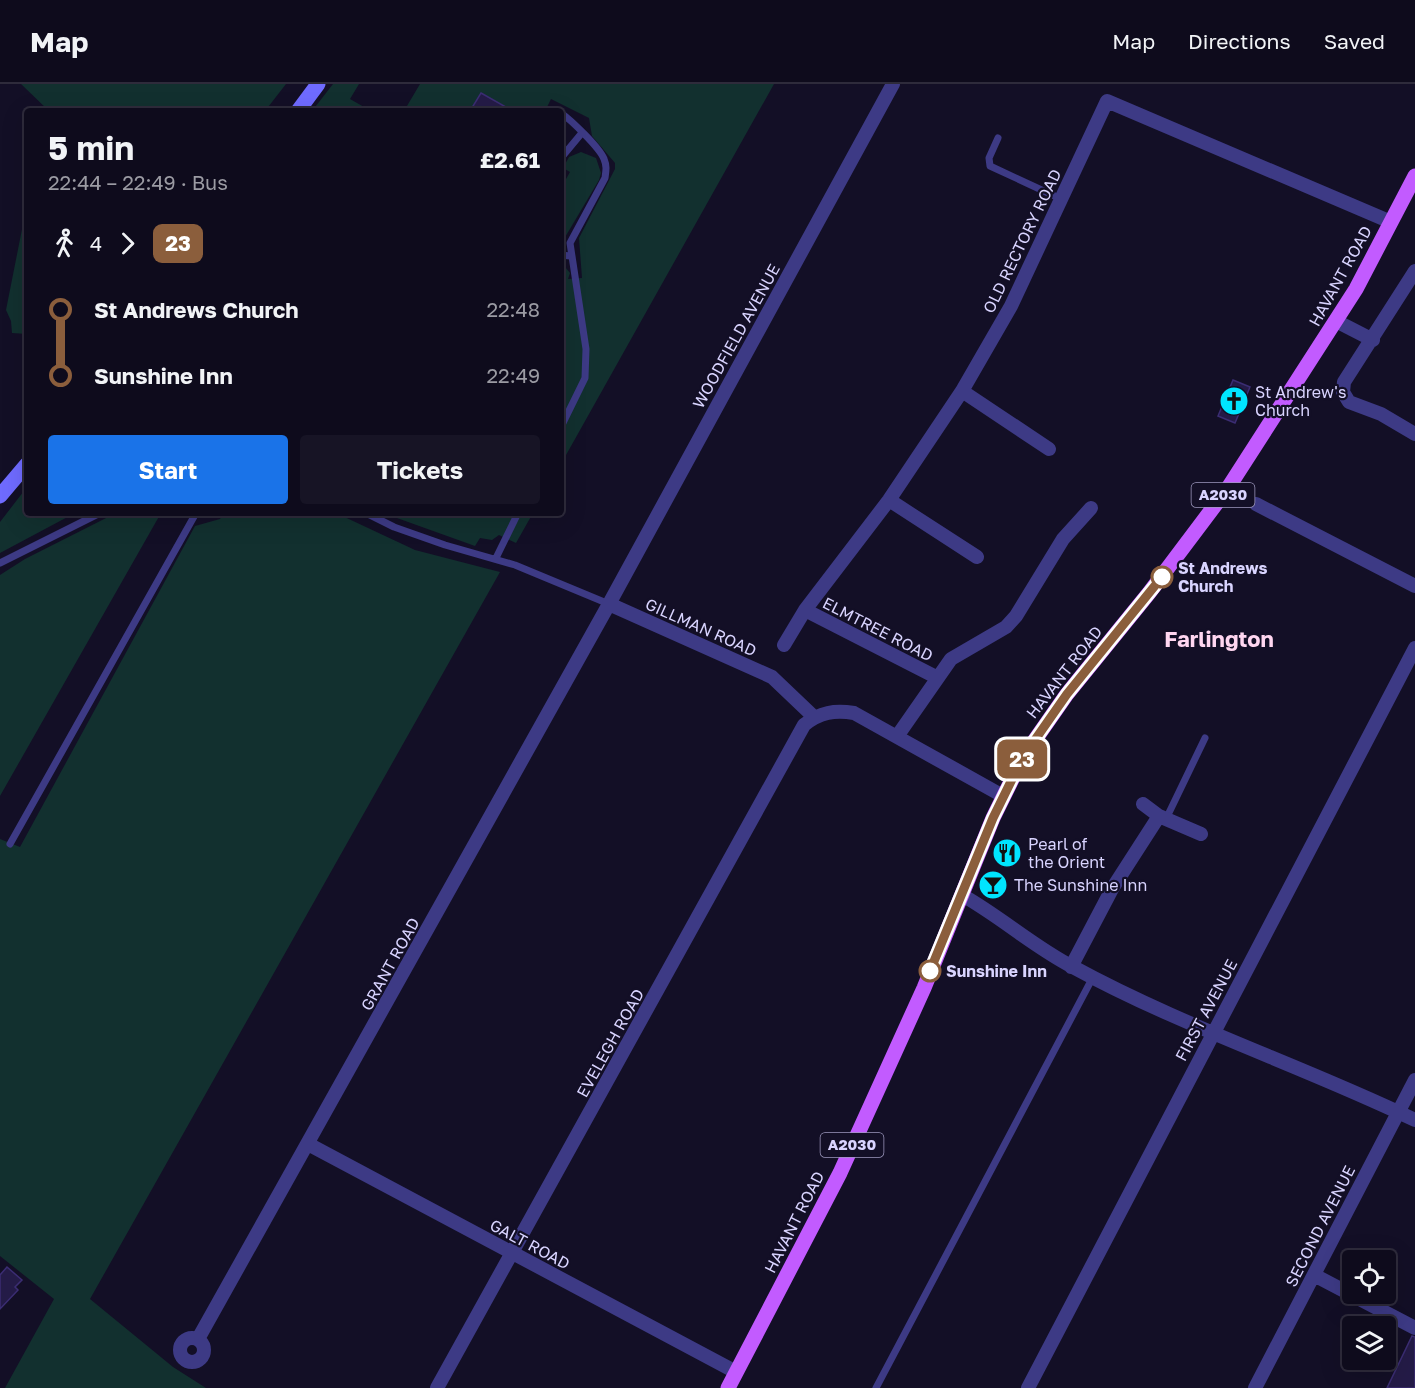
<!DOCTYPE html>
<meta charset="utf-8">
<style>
body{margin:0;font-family:"Golos Text",sans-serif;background:#171425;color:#f1f3f6;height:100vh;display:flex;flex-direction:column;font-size:22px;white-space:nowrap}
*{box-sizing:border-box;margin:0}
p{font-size:20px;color:#9b9ba3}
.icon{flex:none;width:33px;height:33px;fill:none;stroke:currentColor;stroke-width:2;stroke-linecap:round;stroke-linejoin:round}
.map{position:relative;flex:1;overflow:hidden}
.panel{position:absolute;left:24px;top:24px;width:540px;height:408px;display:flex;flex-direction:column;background:#0e0b1c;border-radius:6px;box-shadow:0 6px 24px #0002,0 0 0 2px #2e2b3b}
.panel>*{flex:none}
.badge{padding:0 12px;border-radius:9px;font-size:21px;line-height:39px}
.buttons{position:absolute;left:1342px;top:1166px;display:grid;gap:12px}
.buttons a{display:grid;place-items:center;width:54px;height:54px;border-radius:6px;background:#0e0b1c;box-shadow:0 6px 24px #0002,0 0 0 2px #2e2b3b;font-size:30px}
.map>.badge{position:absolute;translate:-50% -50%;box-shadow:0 0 0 3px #fff}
.legs{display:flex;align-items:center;gap:9px;height:66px;padding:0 24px;font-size:20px}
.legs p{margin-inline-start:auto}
.summary{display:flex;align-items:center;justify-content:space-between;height:102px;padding:0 24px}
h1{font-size:33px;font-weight:700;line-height:45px}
.cta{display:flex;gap:12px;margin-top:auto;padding:12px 24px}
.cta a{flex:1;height:69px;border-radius:6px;background:#1a73e8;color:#fff;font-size:24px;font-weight:700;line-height:69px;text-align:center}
.cta a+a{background:#171425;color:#f1f3f6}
ul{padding:0 24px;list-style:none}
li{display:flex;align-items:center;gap:21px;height:66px;font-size:22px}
li i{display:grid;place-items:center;width:9px;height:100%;margin:0 8px;background:currentColor}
li i::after{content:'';width:15px;height:15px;margin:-8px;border:4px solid;border-radius:50%;background:#0e0b1c}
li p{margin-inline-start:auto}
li:first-child i{background:linear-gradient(#0000 50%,currentColor 0)}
li:last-child i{background:linear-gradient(currentColor 50%,#0000 0)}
header{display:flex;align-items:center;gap:36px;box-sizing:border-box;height:84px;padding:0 30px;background:#0e0b1c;border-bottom:2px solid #2e2b3b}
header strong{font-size:28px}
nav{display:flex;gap:33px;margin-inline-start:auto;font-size:21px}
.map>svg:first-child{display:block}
</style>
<header>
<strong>Map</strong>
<nav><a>Map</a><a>Directions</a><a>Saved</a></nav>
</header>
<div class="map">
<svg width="1415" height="1304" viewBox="0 0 1415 1304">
<rect width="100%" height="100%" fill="#130f26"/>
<path fill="#12302f" d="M21,0H286L265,27H49Z
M333,0H359L350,15L371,27H312Z
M420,0H774L561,380V178L570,189L568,195L582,194L579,154L615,85V79L592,52L589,34L551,15L545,27H513L481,9L470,27H404Z
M581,68L596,74L601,89L599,96L561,160V104L570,88L563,84L569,73Z
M27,120V250L12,249L11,237L6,226Z
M27,403V429H75L0,469V438Z
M116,429H161L0,712V491L25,475Z
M224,429H336L415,466L500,488L90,1215L173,1283L206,1304H5L54,1215L0,1172V755L20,763L195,442L220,435Z
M383,429H533L516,459L499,451L492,456L480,454L475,462Z"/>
<path fill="#241b47" stroke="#3b2d73" stroke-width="1.5" d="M481,9L513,27H470Z
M1233,296L1250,303L1235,339L1218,332Z
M1003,758L1018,768L1010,780L995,770Z
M7,1183L22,1196L15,1203L18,1206L0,1225V1191Z
M1412,1252L1415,1253V1304H1387Z"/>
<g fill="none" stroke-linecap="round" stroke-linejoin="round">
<path stroke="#3d3a85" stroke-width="7" d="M561,29C571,36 600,64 604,75C607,82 606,87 605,94L570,159L586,265L585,294L561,343
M998,54L989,74L990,82L1061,115
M561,74L581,50
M561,171L570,172
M366,429L394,443L445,461L515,481L609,520
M496,474L518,429
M0,479L100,429
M1166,735L1205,654
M10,760L196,429
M876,1304L1093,893"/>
<path stroke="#3d3a85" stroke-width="14" d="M1415,187L1344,298L1343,308L1349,318L1381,330L1415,350
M1336,237L1373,256
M962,307L1049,365
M889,416L977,473
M1256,420L1415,502
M609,520L772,593L814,633
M805,526L936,593
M784,561L805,526L889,416L962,307L1011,222L1107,17L1391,138
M898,651L951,575L1006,543L1016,532L1063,455L1091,424
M1143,720L1159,732L1201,750
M962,811C1001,833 1034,863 1073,883C1183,943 1303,982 1415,1036
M1071,883L1112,805L1159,732
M308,1060L736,1288
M1314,1191L1415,1244
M180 1266a12 12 0 1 1 24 0a12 12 0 1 1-24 0Z
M198,1255L609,520L893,0
M437,1304L804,641C820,628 835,626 854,629L1003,712
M1028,1304L1415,564
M1255,1304L1415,996"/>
<path stroke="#6f6bff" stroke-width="15" d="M298,27L318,0
M0,412L27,380"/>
<path stroke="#c25bff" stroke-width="15" d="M728,1304L840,1089L924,904L993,734L1023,673L1067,610L1149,509L1228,404L1356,205L1415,92"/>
</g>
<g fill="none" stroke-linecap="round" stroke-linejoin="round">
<g stroke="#fff" stroke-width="14">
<path id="line-1" d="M930,887L993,734L1023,673L1067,610L1162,493"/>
</g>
<use href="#line-1" stroke="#8b5e3c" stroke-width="9"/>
</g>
<defs>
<g id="church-disc" transform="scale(1.5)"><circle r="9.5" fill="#00e5ff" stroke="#130f26"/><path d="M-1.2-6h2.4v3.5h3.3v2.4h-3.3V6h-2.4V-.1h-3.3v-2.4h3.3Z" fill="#111"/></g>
<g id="restaurant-disc" transform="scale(1.5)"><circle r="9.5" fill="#00e5ff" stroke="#130f26"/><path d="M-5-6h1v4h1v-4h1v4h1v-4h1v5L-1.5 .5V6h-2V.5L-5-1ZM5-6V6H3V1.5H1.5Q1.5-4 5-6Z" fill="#111"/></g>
<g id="bar-disc" transform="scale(1.5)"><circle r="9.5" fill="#00e5ff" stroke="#130f26"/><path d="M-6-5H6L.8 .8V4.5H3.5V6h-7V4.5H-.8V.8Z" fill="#111"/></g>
</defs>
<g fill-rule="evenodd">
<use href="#church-disc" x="1234" y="317"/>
<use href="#restaurant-disc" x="1007" y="769"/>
<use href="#bar-disc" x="993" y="801"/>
</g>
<g fill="#fff" stroke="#8b5e3c" stroke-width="3">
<circle cx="1162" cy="493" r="10"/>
<circle cx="930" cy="887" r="10"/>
</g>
<g text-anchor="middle" stroke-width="4.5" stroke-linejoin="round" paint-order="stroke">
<g fill="#130f26" stroke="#9e99be" stroke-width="1.5">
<rect x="1191.5" y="399" width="63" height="24" rx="4.5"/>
<rect x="820.5" y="1049" width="63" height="24" rx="4.5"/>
</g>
<g font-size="15" font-weight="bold" fill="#d9d4ff">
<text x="1223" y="416">A2030</text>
<text x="852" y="1066">A2030</text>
</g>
<g font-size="16" fill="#d9d4ff" stroke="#130f26">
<text transform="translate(1022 157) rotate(-64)" y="6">OLD RECTORY ROAD</text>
<text transform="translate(1340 192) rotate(-61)" y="6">HAVANT ROAD</text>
<text transform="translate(736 252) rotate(-61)" y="6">WOODFIELD AVENUE</text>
<text transform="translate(701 543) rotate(24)" y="6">GILLMAN ROAD</text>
<text transform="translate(878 545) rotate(27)" y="6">ELMTREE ROAD</text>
<text transform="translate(1064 588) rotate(-52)" y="6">HAVANT ROAD</text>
<text transform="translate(390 880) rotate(-61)" y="6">GRANT ROAD</text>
<text transform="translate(1206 926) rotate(-62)" y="6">FIRST AVENUE</text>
<text transform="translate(610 959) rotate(-61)" y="6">EVELEGH ROAD</text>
<text transform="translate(794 1138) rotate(-63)" y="6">HAVANT ROAD</text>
<text transform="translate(1320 1142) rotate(-63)" y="6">SECOND AVENUE</text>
<text transform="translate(530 1160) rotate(28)" y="6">GALT ROAD</text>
</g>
<g font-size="16" fill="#d9d4ff" stroke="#130f26" text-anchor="start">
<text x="1255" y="314">St Andrew's<tspan x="1255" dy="18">Church</tspan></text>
<text x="1028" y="766">Pearl of<tspan x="1028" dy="18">the Orient</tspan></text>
<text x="1014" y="807">The Sunshine Inn</text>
</g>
<g font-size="16" font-weight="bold" fill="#d9d4ff" stroke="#130f26" text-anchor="start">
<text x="1178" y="490">St Andrews<tspan x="1178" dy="18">Church</tspan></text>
<text x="946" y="893">Sunshine Inn</text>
</g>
<g font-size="22" font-weight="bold" fill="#ffd6f0" stroke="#130f26">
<text x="1219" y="563">Farlington</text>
</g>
</g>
</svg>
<div class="buttons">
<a><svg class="icon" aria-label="locate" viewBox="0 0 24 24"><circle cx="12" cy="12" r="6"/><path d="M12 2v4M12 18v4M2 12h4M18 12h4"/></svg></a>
<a><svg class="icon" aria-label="layers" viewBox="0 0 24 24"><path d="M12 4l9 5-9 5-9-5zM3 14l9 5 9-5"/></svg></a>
</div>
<b class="badge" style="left:1022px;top:675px;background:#8b5e3c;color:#fff">23</b>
<section class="panel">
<div class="summary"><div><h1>5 min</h1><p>22:44 – 22:49 · Bus</p></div><b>£2.61</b></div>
<div class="legs"><svg class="icon" aria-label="walk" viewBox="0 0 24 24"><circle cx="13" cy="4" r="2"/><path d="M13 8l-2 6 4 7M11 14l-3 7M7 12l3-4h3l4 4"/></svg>4<svg class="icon" aria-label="forward" viewBox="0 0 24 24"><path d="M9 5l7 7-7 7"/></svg><b class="badge" style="background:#8b5e3c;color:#fff">23</b></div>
<ul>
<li><i style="color:#8b5e3c"></i><b>St Andrews Church</b><p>22:48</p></li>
<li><i style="color:#8b5e3c"></i><b>Sunshine Inn</b><p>22:49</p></li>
</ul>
<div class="cta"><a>Start</a><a>Tickets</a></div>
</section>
</div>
